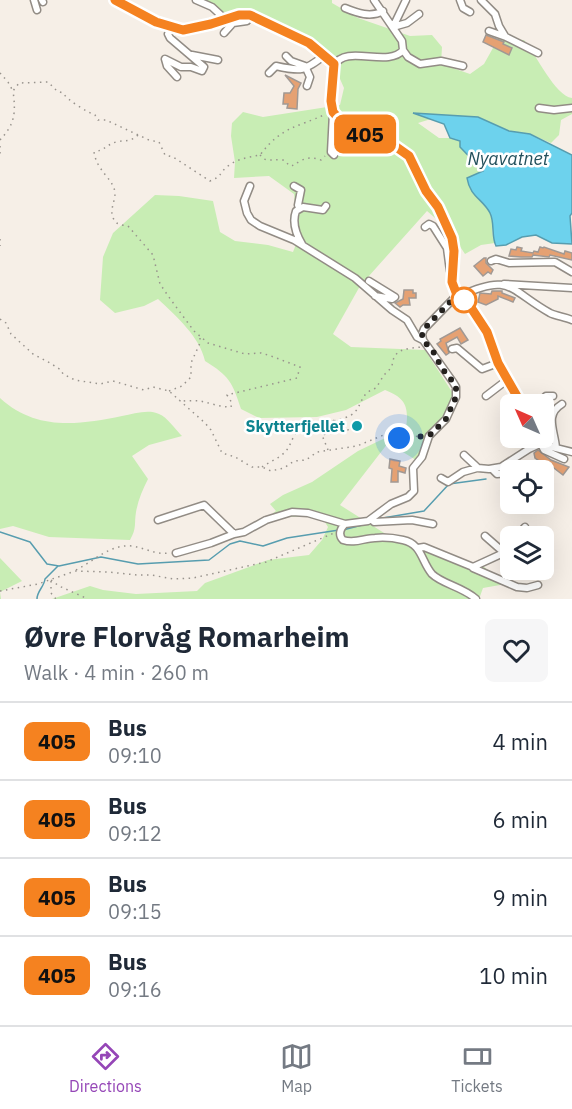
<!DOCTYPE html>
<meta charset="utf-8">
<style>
body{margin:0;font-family:"IBM Plex Sans",sans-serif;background:#f6f6f7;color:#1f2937;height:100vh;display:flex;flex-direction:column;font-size:22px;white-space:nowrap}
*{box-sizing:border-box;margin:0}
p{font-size:20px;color:#747a83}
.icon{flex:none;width:33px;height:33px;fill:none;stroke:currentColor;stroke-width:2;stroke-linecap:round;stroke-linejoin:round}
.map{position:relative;height:599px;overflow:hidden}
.panel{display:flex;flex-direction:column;background:#fff;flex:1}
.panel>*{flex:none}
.badge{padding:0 12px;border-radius:9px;font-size:21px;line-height:39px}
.needle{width:39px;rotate:315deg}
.controls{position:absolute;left:500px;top:394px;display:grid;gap:12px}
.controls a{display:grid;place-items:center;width:54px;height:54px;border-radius:9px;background:#fff;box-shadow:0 6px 24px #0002;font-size:30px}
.you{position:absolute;width:30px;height:30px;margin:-15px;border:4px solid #fff;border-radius:50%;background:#1a73e8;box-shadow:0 0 0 9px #1a73e833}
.map>.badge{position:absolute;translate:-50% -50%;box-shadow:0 0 0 3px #fff}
.round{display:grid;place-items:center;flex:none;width:63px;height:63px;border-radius:9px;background:#f6f6f7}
.summary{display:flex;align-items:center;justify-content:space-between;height:102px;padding:0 24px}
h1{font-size:28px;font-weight:700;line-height:45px}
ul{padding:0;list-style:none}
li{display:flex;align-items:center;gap:18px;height:78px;padding:0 24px;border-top:2px solid #e0e1e3}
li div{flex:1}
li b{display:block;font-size:22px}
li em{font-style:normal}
li .badge{min-width:66px;font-weight:700;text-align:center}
.menu{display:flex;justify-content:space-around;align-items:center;height:84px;border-top:2px solid #e0e1e3;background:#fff;font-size:16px;color:#747a83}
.menu a{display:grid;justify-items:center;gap:3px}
.menu .active{color:#9546b7}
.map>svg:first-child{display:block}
</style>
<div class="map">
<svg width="572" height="599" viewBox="0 0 572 599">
<rect width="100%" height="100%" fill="#f6efe7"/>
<path fill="#c8edb4" d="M199,0H332V3L358,18L410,36L432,35L442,47L441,64L470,74L484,64L498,39L524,40C536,54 555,96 572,98V114L561,120L559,135L551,143L530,134L509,131L478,117L416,114L431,119L418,123L439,138H450L460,141V147L483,171L468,178C470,199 485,199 491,214C495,223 490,234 495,243L481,245L465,254L449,230L427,211L360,286L333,334L351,347L425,350L454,395L446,418L416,460L388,443L340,505L392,538L433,552L469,567L479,563L497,577L512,583L483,588L479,599H52L90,586L103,590L136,594L197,591L205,583L268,560L309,555L322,540L328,527L321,516L289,517L273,513L276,511L270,504L283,495L312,482L358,451L406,428C409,407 406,398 385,390L346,410L317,417L259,418L241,409C232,381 229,376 205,361C200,337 176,316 158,299L144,306L115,313L100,300L103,257L113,233L155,195L179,196L213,201L220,232L235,241L268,245L293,252L298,239L294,194L269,176L234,178L235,162L231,136L232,123L243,112L263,117L340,105L344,88L333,63L294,40L286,31L254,12L224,13Z
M0,398C36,431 78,425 122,416C134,414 148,409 159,414C167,417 176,430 182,436L149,445L132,456L148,479C143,489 138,500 136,512C134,524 137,528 130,540L49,537L13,526L0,529Z
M0,558L22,581L0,592L1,599H0Z"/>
<path fill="#6dd2ed" stroke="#579daf" stroke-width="1.5" d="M413,113L478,117L509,131L530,134L572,155V213L570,216L572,244L552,243L536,235L522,237L506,245L496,246C491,236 495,223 490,213C483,199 470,197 467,178L483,171L460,147V141L450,138L444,124Z"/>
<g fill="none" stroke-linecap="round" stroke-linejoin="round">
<path stroke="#579daf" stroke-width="1.5" d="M377,519L424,511L449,484L486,479
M343,530L362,525
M0,532L30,542L47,564L59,566L101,557L138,564L209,560L230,544L240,541L263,546L287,538L339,530
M37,599C37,591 44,587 45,579L58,566"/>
</g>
<path fill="#e5a173" stroke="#a19994" stroke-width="1.5" d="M486,35L504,42L503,44L512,48L509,55L483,42Z
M285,75L301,83L298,89L297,109L287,108L288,104H283L284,93H290L294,86Z
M517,247L522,248L521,251L533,253L534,251L538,252L540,247L543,248L544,247L564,254L565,251L572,253V260L550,255L549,257L533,255L532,257H521L509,256L511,249L516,250Z
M484,258H486V263L493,270L491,274L488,272L483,276L474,266Z
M404,290H413V293H416V298H409L410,305H403L400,307L395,303L403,299Z
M492,291H502V293L515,298L513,302L498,296V299L486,305L478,302L480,293L491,294Z
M460,328L468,340L461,344L457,337L446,343L449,353L446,355L437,344L441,341L440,339Z
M538,450L551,460L569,467L563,475L546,462L544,464L535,458L534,453Z
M390,459L400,461L399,466L406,468L405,473L398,471V482H391L392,469L389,468Z"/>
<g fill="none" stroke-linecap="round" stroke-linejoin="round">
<g stroke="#928c85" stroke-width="9">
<path id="minor" d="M34,0L37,10
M42,0L43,2
M115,0L156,22L183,30L211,24L231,17L250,15L309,43L335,64
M196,0L212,7L225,19
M374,0L402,41L403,50C389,68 345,44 335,65C331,71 332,85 331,92C330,144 378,127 406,152C416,160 419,177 425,188C435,207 450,223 453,245C456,262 449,277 457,295
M460,0L463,8L470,12
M481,0L495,14L499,26L505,36
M345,8C357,13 371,18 383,11
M393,27L406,0
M393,27L407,23L419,14
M171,28L168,34L170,38L204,67L202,71L191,67H181L165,59L167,66L177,77
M489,31L506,37L538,53
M224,33L233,23L247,21L250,15
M403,50L408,57L420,64L441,61L463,66
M192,55L218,60
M286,56L291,61L305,66L310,77L307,86
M269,73L276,66C302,72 304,71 325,55
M539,108L554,110L572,108
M333,113L331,152L334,155
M250,186L244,201L247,213L251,220L260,226L294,240L355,278L392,310L407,320L417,337L423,340
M294,186L301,190L298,205L299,208
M425,227L429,224L433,226L447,248L450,271
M302,244C296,234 292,222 296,211L303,207L323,210L326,206
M491,261L496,259L509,263L555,262L572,272
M369,281L395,297L392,299L375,296
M504,284L572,288
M457,295L424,329L422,334L423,340L453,382L456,387V397L446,419L429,436L422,457L413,468L414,491L408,497L391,504L368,521L345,524C340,529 338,535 343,540C355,544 364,538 375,538C384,537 394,538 403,540C422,544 421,561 432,574C442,584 463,587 476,599
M457,295L468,303L487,332L498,363L522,405
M460,296C511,272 509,290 550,313C556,316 565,317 572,320
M452,349L457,348L482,369L498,363
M486,396L507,380
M537,405L546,396H553
M538,438L548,446L572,452
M541,444L544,450L564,459
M556,448C555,431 544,415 562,404
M464,455L478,468L489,469L501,467L529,449L542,443
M492,469L497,474L510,473
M441,478L448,482L463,472L477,468
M371,519L374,522L412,520L433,524
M158,520L204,505L234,534
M485,536L501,550L505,551
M516,537L525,527
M418,548L424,547L473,567L510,550
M176,553L211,543L234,534L244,532L266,520L292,512L308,513L345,524
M473,568L517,587L527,588L538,585"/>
</g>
<path stroke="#98938d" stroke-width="1.5" stroke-dasharray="1.5 4.5" stroke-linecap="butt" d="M0,73L8,82L13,91
M138,135C131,142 125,140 116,142C108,144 105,150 94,152C97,172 114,179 115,193C115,203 108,212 115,221C117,225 123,225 128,226L153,255L160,284L171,300L194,331L208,343L245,354L261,353L271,356L300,367L297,378C273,384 251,389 227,395L232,403L231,407C220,407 210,403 200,401C193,400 186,402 179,400
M0,140C15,124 16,113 13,91L19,83L48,82L57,91L63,93C67,100 87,112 95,115L98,120H106L149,140L159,142L165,155L173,157L210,181C223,176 218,174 228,166C237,159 249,157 260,155C282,126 296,128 326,114
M0,146V157
M260,155L264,159C270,161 276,159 283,160C286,161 287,164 290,166C295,167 303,153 321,160L325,156
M0,239V246
M0,319L6,323L11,334L33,354L50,363L61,370L63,374L75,380L100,384L113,381L144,390L153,387L169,391L205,423L211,430L222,453L235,457L252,467H262L271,471L284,468L294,461L306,460L317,452L357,446L386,434L403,439L423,435
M169,391L182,386L191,377V363L200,343V337
M333,420L341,430
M328,450L322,435L352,429
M262,467C269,462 280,458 286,451C292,444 292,434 301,429C314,422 346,422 355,412C363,402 361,393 376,388L384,375L392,367C393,348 406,349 421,347
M76,570C94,561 110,544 132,546C145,548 156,555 169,553
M51,580L59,586L88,599
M51,581V593L56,599
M0,591L38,584L75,571L108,572L137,575H151L174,579L193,578L266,562L334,533"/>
<use href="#minor" stroke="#fff" stroke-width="6"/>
</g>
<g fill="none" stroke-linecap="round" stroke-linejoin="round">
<g stroke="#fff" stroke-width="14">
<path id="line" d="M115,0L156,22L183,30L211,24L239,15H250L309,43L334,64L331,101L333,112L347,128L392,144L409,156L426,191L438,207L452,238L454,251L452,282L457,295L468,303L487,332L498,363L522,405"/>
</g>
<use href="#line" stroke="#f58220" stroke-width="9"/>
<path stroke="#24211e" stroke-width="6" stroke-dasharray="0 10.8" d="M399,438L429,436L446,419L456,397V387L453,382L441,367L435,354L423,340L422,334L424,329L457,295L464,300"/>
</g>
<circle fill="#fff" stroke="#f58220" stroke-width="3" cx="464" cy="300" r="12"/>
<circle fill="#0f9aa8" stroke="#fff" stroke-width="2" cx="357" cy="426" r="6"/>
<g text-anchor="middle" stroke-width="5" stroke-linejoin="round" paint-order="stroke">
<g font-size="16" font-weight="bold" fill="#0d838f" stroke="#fff" text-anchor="end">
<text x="345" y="432">Skytterfjellet</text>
</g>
<g font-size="18" font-style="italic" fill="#23505c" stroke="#fff">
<text x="508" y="165">Nyavatnet</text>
</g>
</g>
</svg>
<div class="controls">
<a><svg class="needle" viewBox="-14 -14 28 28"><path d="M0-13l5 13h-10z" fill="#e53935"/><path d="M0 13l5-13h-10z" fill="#747a83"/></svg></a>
<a><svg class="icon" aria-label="locate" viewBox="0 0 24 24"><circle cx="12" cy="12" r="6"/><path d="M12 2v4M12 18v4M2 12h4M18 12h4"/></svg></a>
<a><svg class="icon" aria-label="layers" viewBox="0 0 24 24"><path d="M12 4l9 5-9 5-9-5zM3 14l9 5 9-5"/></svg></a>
</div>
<div class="you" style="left:399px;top:438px"></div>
<b class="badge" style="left:365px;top:134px;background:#f58220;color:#111">405</b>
</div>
<section class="panel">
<div class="summary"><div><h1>Øvre Florvåg Romarheim</h1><p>Walk · 4 min · 260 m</p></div><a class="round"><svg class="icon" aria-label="heart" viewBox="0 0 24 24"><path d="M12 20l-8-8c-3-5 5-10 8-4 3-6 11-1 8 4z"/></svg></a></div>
<ul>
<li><span class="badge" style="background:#f58220;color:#111">405</span><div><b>Bus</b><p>09:10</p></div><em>4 min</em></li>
<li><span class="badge" style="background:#f58220;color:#111">405</span><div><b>Bus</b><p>09:12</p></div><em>6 min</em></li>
<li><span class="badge" style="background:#f58220;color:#111">405</span><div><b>Bus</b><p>09:15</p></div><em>9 min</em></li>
<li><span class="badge" style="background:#f58220;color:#111">405</span><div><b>Bus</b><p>09:16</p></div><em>10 min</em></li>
</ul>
</section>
<nav class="menu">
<a class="active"><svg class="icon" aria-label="directions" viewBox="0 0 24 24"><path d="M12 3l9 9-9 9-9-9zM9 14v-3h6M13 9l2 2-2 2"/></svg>Directions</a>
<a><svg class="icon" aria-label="map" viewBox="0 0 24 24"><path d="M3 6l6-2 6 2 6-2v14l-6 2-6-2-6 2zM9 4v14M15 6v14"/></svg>Map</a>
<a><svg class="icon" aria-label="tickets" viewBox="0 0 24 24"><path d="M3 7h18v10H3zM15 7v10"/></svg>Tickets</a>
</nav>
